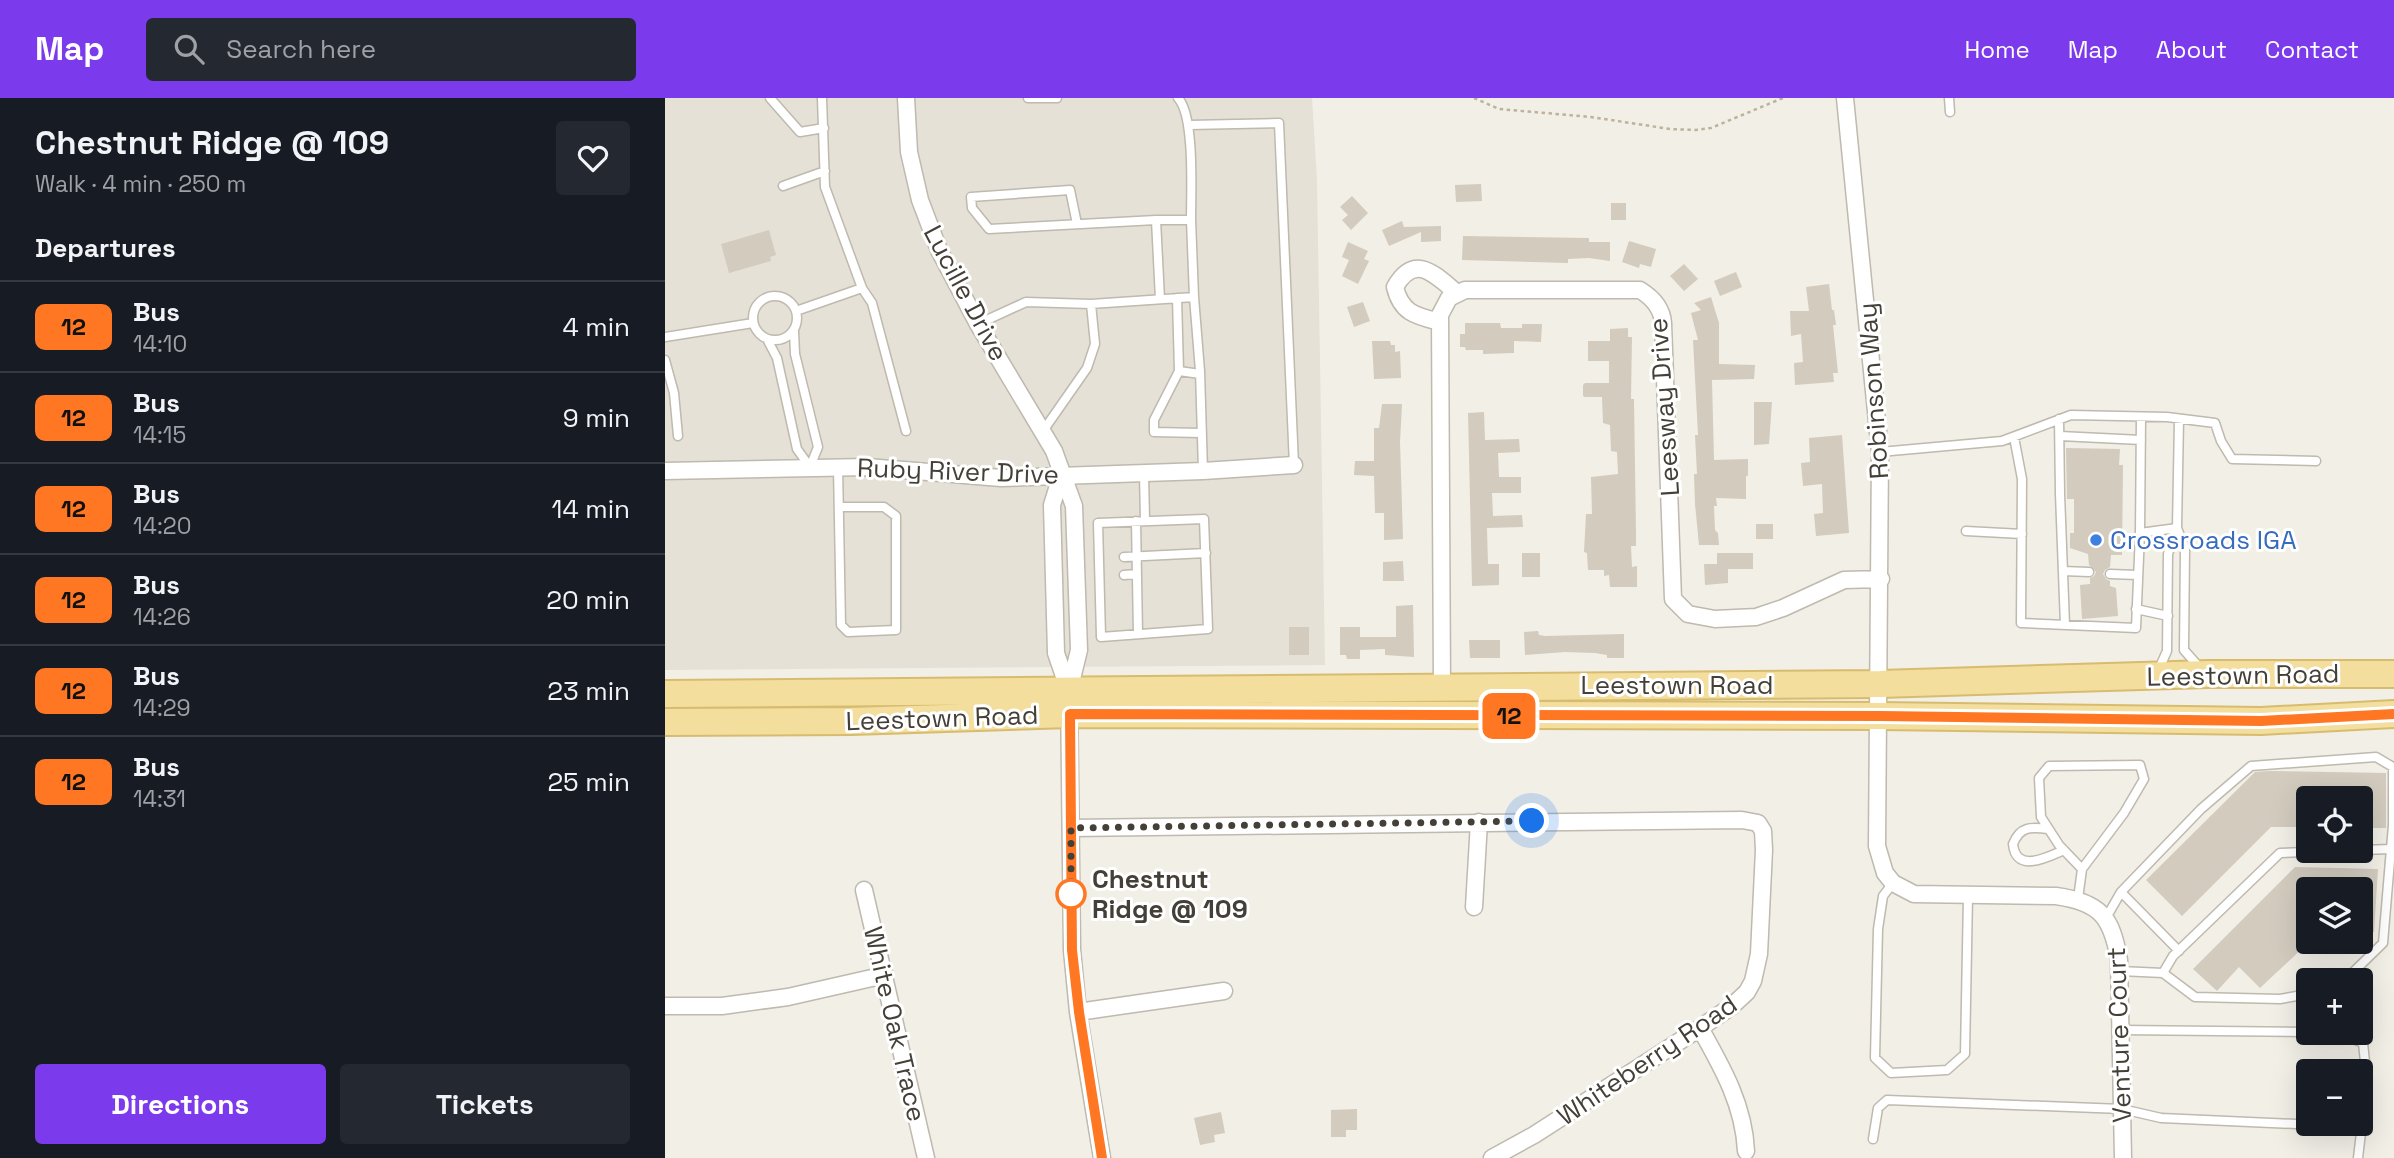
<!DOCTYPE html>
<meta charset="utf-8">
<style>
body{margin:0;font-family:"Space Grotesk",sans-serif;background:#242831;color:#f1f3f6;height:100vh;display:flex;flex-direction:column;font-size:26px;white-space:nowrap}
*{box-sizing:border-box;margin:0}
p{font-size:23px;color:#9ea1a6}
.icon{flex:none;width:38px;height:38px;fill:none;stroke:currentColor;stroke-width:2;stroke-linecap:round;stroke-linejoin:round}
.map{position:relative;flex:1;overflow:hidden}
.side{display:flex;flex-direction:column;background:#171b24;width:665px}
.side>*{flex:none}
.badge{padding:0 14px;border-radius:10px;font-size:24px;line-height:46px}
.buttons{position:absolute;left:1631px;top:688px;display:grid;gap:14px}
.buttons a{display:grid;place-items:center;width:77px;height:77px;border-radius:7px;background:#171b24;box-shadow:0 7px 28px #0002;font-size:35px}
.you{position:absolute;width:35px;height:35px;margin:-18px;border:5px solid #fff;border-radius:50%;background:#1a73e8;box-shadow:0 0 0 10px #1a73e833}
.map>.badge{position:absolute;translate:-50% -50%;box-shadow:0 0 0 4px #fff}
h2{padding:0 35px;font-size:26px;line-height:63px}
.round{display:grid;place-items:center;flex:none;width:74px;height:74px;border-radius:7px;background:#242831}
.head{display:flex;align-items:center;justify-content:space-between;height:119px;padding:0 35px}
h1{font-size:33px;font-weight:700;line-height:52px}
.primary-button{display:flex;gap:14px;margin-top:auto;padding:14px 35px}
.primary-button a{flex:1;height:80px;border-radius:7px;background:#7c3aed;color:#fff;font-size:28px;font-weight:700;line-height:80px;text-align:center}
.primary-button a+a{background:#242831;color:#f1f3f6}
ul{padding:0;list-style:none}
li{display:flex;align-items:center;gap:21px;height:91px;padding:0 35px;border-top:2px solid #363941}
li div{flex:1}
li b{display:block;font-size:26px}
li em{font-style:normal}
li .badge{min-width:77px;font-weight:700;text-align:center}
header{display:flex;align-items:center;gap:42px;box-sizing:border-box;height:98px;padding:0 35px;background:#7c3aed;color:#fff}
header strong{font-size:33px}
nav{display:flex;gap:38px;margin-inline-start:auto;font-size:24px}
.search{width:490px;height:63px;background:#242831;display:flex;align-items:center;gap:18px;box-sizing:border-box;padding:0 24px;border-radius:7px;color:#9ea1a6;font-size:26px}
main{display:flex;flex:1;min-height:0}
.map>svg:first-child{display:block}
</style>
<header>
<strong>Map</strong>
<div class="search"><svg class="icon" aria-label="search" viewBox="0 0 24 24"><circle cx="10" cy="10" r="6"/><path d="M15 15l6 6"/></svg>Search here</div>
<nav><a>Home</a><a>Map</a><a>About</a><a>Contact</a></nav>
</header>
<main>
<section class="side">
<div class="head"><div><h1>Chestnut Ridge @ 109</h1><p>Walk · 4 min · 250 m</p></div><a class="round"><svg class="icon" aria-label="heart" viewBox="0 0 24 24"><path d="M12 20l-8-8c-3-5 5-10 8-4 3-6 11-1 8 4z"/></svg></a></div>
<h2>Departures</h2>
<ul>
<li><span class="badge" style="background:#ff7723;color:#111">12</span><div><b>Bus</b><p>14:10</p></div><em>4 min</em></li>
<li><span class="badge" style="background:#ff7723;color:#111">12</span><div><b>Bus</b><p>14:15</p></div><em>9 min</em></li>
<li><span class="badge" style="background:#ff7723;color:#111">12</span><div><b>Bus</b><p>14:20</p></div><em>14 min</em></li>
<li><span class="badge" style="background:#ff7723;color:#111">12</span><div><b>Bus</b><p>14:26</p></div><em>20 min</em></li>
<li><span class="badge" style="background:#ff7723;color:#111">12</span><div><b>Bus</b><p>14:29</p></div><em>23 min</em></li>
<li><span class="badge" style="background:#ff7723;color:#111">12</span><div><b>Bus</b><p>14:31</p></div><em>25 min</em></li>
</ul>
<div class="primary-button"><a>Directions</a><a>Tickets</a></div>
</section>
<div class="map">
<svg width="1729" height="1060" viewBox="0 0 1729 1060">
<rect width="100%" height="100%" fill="#f2efe7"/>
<path fill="#e5e1d6" d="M0,0H647L652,82L660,567L0,572Z"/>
<path fill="#d2cbbe" d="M816,86L817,103L791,104L790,87Z
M687,98L703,115L686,132L677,122L683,117L675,109Z
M946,105H961V122H946Z
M737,123L739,129L776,128V143L756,144V134L724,148L717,132Z
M104,132L111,157L105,159L106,163L64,175L56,146Z
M798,138L924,140V144H945V163L924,160L903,161V165L797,162Z
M964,143L991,151L986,169L975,166L974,170L957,164Z
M683,144L703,153L699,161L704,163L693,186L677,178L684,162L677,159Z
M1019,166L1033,181L1019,193L1005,178Z
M1071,174L1077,189L1055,198L1049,183Z
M1164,186L1167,212H1169L1171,227H1168L1173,275H1168L1169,284L1130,287L1129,265L1138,264L1136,236L1126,238L1125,213H1144L1141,189Z
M1046,199L1054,225V266L1090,267L1089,281L1047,282L1049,362L1083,361V378H1081V401L1051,400L1052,408H1049L1050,432L1053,435L1054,447H1034L1030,406L1029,376H1032L1030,337H1033L1028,242H1033L1026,215L1036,212L1029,205Z
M698,204L705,223L689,229L682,209Z
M800,225H835L836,230H857V226H877L876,244L849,243V255L818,256V252H801L800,249H795V236H800Z
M963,230V239H967L966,301H969L971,435V448H966L967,469L972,468V489H945L944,477L939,478V472H923L922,455L919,454L921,416H927L926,379L953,376L952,354L946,353L945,327L938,325L937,299H920L918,298V287L920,285H944V263H923V243H945V231Z
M707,243H725L726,247H730V254L735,253L736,280L709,281Z
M1089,304H1107L1104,346L1089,347Z
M717,306H737L735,344L738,441L719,442V415H710L709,378L689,377L690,363H709V330H714Z
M819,314L820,342L854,341L855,354L833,355L834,379H856V395H827L828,418L857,417L858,429L822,430L823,466H834V487L807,488L803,315Z
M1177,337L1184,435L1151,438L1149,416L1158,415L1157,386L1138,388L1136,365L1145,364L1144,340Z
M1401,350L1455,351L1454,367H1458L1457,457H1446L1445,469L1440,472L1438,476L1441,481L1445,483V488L1451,490L1453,518L1417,521L1415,487L1425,486V480L1429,478L1431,474L1424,467L1423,456L1405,450V435H1409V401H1402Z
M1091,426H1108V441H1091Z
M857,455H875V479H857Z
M1052,455H1088V471H1063V485L1040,487L1039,466H1052Z
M738,463L739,483H718V464Z
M748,507L749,559L720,557V551L695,552V561H682L681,557H675V529H695V539H731V508Z
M624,529H644V557H624Z
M873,533L874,537L880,538L959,536V560H942V557L930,555L900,554L860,557L859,534Z
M804,542H835V560H805Z
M1604,673L1721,675V730H1696V700H1643V729H1606L1517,818L1481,782L1590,674Z
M1630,769L1713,771L1709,834H1696V791H1643V845L1595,890L1574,869L1552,893L1528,871Z
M692,1011V1032H681V1039H666V1012Z
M556,1014L560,1035L549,1037L550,1044L535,1047L529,1020Z"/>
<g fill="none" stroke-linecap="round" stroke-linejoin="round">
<g stroke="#bfb9ae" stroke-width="11">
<path id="service" d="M105,0L135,34L159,30
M157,0L160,89L197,190L207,205L241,333
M363,0H392
M513,0C530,18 526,95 526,122
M1284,0L1285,14
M524,27L614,25L629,367
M118,88L160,73
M412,126L405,92L306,99L307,110L324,131L491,122
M88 220a22 22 0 1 1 44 0a22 22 0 1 1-44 0Z
M512,200L514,273
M495,201L491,122H526L529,199
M131,213L197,190
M313,226L361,204L426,206L529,199L535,273L538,373
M129,233L130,256L153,349L145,369
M0,239L88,225
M102,241L112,260L132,351L145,369
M0,262L9,295L13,338
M535,276L514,273L489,322V334L536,335
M1394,321L1395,396L1400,527
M378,333L422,270L430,246L426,206
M1395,338L1476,342
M1349,339L1357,381L1356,525L1471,530L1475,435L1476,319
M1215,354L1337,343L1406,317L1502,319L1550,325L1556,343L1567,361L1651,363
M173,369L176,527L183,534L231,532V418L219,409H175
M479,375L480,422
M539,421L543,531L436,539L433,425Z
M471,423L473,536
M1512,430L1520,451L1519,552L1535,570
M1301,433L1357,436
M1475,435L1512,430
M459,459L541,455
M1398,473L1424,474
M1445,476L1473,477
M459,477L472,476
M1471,511L1503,518
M1493,573L1502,553L1503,456L1512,430L1514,321
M1383,731C1366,729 1355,728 1348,746C1351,776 1383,759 1399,752
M1696,752L1726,751
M1228,785L1218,798L1213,831L1210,960L1226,975L1282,972L1300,956L1303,798
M1456,794L1514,853
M1413,801L1417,771L1394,747L1376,719L1374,680L1384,668L1475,667L1479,681L1459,715L1417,771
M1441,820L1456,794L1536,711L1586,668L1711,659L1728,669V727L1718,845L1680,882
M1455,873L1498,875L1530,899L1615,901L1643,896
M1498,875L1508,858L1615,755L1688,752
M1456,932L1643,934
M1670,934L1698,945L1702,983L1693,1060
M1208,1041L1213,1010L1222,1002L1457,1011L1496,1020L1697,1029"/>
</g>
<g stroke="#bfb9ae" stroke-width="19">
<path id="minor" d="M241,0L244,54L255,102L274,152L313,226L389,353L409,408L414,552L404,593L407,852L413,914L437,1060
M1180,0L1215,354L1212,748L1220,775L1228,785L1249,796L1391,798C1435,804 1447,819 1454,862L1458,1060
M775,224C751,218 736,215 730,189C750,154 770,177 792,195
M0,373L202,369L336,380L538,373L629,367
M396,378L387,407L391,555L404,593
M777,588L775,217L784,200L800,192H975C988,200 997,210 998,225L1008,501L1023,516L1050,521L1091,519L1118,510L1179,482L1216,481
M406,730L1077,722L1093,725L1098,733L1099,752L1094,856L1088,883L1082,894L1067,908L1035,930L869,1037L827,1060
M199,792L261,1060
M809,809L814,724
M0,908H57L123,899L220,877
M413,914L559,893
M1035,930C1057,969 1079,1007 1081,1053"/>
</g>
<g stroke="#d7bc70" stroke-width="30">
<path id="primary" d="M0,596L1215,586L1543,576H1729
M0,624L186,623L405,616L1215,618L1596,623L1729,616"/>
</g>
<path stroke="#bcb29d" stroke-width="2.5" stroke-dasharray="3.5 3.5" stroke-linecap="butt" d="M809,0L834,11L926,19L1005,31L1030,32L1046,30L1118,0"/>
<use href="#service" stroke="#fff" stroke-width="8"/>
<use href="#minor" stroke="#fff" stroke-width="16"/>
<use href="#primary" stroke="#f3de9e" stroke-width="26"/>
</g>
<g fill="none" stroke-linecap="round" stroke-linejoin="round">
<g stroke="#fff" stroke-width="16">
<path id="line" d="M437,1060L414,914L407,852L405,616L1215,618L1596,623L1729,616"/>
</g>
<use href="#line" stroke="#ff7723" stroke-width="10"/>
<path stroke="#443f37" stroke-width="7" stroke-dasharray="0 12.6" d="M406,796V730L867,723"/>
</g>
<circle fill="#3f7fe0" stroke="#fff" stroke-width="2.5" cx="1431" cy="442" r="7"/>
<circle fill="#fff" stroke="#ff7723" stroke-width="3.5" cx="406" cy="796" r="14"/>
<g text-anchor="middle" stroke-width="6" stroke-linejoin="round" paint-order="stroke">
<g font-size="26" fill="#443f37" stroke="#fff">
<text transform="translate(301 195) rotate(62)" y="9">Lucille Drive</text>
<text transform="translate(1208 293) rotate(-94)" y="9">Robinson Way</text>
<text transform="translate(999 309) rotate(-94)" y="9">Leesway Drive</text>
<text transform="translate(293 373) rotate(2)" y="9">Ruby River Drive</text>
<text transform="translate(1578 577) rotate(-1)" y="9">Leestown Road</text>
<text x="1012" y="596">Leestown Road</text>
<text transform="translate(277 620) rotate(-2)" y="9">Leestown Road</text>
<text transform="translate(230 926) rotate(77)" y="9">White Oak Trace</text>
<text transform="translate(1454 937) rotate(-92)" y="9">Venture Court</text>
<text transform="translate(982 962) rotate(-34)" y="9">Whiteberry Road</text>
</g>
<g font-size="26" fill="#366cbe" stroke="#fff" text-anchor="start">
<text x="1445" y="451">Crossroads IGA</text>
</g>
<g font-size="26" font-weight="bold" fill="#443f37" stroke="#fff" text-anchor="start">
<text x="427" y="790">Chestnut<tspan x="427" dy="30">Ridge @ 109</tspan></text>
</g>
</g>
</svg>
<div class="buttons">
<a><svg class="icon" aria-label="locate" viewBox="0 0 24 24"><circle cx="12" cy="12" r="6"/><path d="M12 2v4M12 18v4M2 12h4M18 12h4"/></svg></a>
<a><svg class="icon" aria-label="layers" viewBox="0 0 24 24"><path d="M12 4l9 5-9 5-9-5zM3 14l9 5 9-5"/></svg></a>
<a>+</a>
<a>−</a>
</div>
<div class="you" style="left:867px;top:723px"></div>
<b class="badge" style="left:844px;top:618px;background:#ff7723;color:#111">12</b>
</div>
</main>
